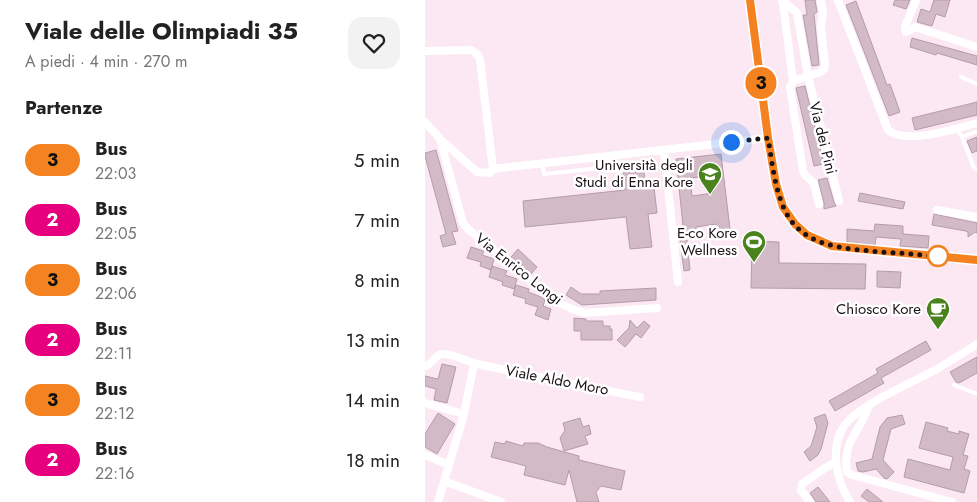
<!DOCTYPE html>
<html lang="it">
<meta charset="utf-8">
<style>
body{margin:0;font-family:Jost,sans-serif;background:#f2f2f2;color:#222;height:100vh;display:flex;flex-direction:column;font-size:19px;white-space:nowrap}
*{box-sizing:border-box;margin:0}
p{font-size:16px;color:#767676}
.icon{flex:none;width:28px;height:28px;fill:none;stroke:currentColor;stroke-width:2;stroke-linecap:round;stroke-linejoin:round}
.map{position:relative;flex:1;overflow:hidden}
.drawer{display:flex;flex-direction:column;background:#fff;width:425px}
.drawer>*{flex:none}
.badge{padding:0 10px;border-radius:16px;font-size:18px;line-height:32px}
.you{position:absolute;width:25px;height:25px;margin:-12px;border:4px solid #fff;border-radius:50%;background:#1a73e8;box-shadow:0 0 0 8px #1a73e833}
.map>.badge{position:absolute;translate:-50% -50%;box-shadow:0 0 0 2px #fff}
h2{padding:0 25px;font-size:19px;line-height:45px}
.round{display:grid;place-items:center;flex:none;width:52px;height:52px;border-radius:15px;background:#f2f2f2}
.summary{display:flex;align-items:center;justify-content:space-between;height:85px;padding:0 25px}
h1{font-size:24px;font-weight:700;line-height:38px}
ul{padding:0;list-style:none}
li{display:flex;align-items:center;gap:15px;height:60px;padding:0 25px}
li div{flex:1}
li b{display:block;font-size:19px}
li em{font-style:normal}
li .badge{min-width:55px;font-weight:700;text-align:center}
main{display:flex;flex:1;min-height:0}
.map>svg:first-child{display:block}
</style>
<main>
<section class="drawer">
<div class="summary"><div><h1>Viale delle Olimpiadi 35</h1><p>A piedi · 4 min · 270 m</p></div><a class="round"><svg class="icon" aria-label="heart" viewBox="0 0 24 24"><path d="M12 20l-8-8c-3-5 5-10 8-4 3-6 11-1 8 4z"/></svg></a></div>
<h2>Partenze</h2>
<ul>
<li><span class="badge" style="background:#f58220;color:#111">3</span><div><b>Bus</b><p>22:03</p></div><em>5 min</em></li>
<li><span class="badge" style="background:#e6007e;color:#fff">2</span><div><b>Bus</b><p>22:05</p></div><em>7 min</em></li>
<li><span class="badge" style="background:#f58220;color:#111">3</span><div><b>Bus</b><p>22:06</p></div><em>8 min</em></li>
<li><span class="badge" style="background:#e6007e;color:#fff">2</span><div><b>Bus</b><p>22:11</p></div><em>13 min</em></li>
<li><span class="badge" style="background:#f58220;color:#111">3</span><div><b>Bus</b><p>22:12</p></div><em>14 min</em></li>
<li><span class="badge" style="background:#e6007e;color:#fff">2</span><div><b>Bus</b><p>22:16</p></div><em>18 min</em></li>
</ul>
</section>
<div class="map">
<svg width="552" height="502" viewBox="0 0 552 502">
<rect width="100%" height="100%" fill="#fce8f3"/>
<path fill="#d2bac6" stroke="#b49da9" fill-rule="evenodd" d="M380,0H390L392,12L389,14L394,65L387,66L378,15H382Z
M470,0H485L481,9L468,5Z
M509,0H525L520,17L511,14L507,26L492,22L496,9L505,12Z
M431,1L462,85L465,84L475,112L464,116L421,5Z
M487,38L552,56V65L512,53L511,55L485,47Z
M380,86L399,164L389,166L371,88Z
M552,102V115L490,130L487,118Z
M552,137V151L547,153L542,141Z
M11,150L33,231L27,232L31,244L18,247L15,236L21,234L0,156V153Z
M296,154L305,229L295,230V227H291V224L271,227V229L268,230V234L259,235L251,159ZM286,176L288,193L267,196L265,178Z
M219,170L220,188L229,187L232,213L223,214L227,247L205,249L201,217L100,227L98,201L200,190L198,173Z
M402,178L409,202L411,206L399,209V203L393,180Z
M435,193L480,202L478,209L433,201Z
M509,214L552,223V233L550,232L543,237V232L541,231L507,225Z
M450,224L478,226V234L504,236L503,248L475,246L476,239L451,237L450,245L422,242V229L449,231Z
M255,240H262L265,270L259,271Z
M327,241L354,242V263L441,264L440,289L326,288Z
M46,247L59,251L57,255L69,259L66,270L55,266L56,262L42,258Z
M93,249L112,267L106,274L86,257Z
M67,266L82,271L80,275L92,279L89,289L77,285L78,282L64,277Z
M452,271L476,272L475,288L452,287Z
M91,285L104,289L103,292L116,297L120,300L118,306L126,309L123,320L110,315L113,307L100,303L101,299L88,295Z
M146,287L156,294H175V291L231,288V300L157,305L141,295Z
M149,318L161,319V321H178V326H185V329H187V340H156V331H149Z
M205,320L212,328L219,321L225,326L216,338L211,334L200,347L192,340L204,328Z
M501,341L506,350L456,378L459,383L410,411L404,401L453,373L451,369Z
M552,357V373L534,383L531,382L525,372Z
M17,364L31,367L22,403L9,400L11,389L0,386V376L13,379Z
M13,413L30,424L12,454L0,447V434Z
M400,414L403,423L396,449L393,455L385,461L379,452L386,446L392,427L389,418Z
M477,415L480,424L466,429L458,460L469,472L462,479L459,478L451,469L438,472L433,471L431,463L447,459L455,427L462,418Z
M155,418L158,427L164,425L166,434L160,436L163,444L139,451L135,438L140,430L138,423Z
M501,422L523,428L522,431L534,434V431L544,434L538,455L543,456L539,469L545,471L539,493L479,477L483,459L525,470L528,457L494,448Z
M81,441L98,446L99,443H113L122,447L154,456V460L200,471L196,490L176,486L171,492L174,502H152L144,470L140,485L99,475L101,466L66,457L70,442L80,444Z
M393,487L405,502H391L385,493Z
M442,489L458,502H444L436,496Z"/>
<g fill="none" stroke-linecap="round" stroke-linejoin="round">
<path stroke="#fff" stroke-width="4" d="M536,77L552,84
M532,129L537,137L549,168L552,169
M537,137L552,131
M117,163L119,174L185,167L184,157
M529,385L552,394"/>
<path stroke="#fff" stroke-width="8" d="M324,0L343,138L351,184L358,207L370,223L382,235L407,246L552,260
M357,0L372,13L383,76L414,201
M413,0L463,130C480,145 531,129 552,123
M491,0L480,27L481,32L484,31L490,27L552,47
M358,3L368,81
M0,51L46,50L53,55L55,59L68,169L343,138
M0,122L15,139L52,172L65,173L68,169
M15,139L38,223L43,229L130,301L147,309L160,313L232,308
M239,150L253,282
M394,204L389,183L380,175L378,171L365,87L368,81L396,72L399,69L400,65L396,27L398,12L396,0
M512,210L552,217
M0,366H2C8,362 11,353 20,354C32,355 44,363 57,365C109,376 162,387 215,397
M0,403L39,414
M443,407C435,433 417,441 422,472L427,475L527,502
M0,455L24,465
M19,481L76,502
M13,502L39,414L49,364
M385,502L376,490L377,484L400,468L411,462
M425,502C412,481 404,449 419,426C435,404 485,384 510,370C524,362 538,353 552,344"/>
</g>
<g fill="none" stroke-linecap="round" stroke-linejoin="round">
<g stroke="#fff" stroke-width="11">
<path id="line" d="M325,0L343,138L351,184L358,207L370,224L382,235L407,246L552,260"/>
</g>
<use href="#line" stroke="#f58220" stroke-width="8"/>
<path stroke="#1a1216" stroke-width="5" stroke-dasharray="0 9" d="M306,142L343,138C347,161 349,184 358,206C375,248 418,248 456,252C477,253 497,255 518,257L513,256"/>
</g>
<defs>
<g id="university-pin" transform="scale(1.25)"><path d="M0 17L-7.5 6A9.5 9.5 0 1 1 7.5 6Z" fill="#4a831e" stroke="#fff"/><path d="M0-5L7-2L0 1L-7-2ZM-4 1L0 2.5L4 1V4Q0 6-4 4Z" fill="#fff"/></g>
<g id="stadium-pin" transform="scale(1.25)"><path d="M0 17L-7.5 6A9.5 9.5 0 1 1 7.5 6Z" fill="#4a831e" stroke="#fff"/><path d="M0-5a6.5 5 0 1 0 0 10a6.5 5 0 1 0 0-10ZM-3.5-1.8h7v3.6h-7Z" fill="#fff"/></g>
<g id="cafe-pin" transform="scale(1.25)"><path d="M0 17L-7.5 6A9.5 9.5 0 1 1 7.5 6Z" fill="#4a831e" stroke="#fff"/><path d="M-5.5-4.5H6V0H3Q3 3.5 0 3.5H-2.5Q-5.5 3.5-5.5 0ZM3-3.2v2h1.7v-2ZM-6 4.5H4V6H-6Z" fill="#fff"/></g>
</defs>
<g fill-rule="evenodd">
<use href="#university-pin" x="285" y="174"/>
<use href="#stadium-pin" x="329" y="242"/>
<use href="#cafe-pin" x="513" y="309"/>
</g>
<circle fill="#fff" stroke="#f58220" stroke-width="2.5" cx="513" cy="256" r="10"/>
<g text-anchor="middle" stroke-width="5" stroke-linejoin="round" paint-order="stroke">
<g font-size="15" fill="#1a1216" stroke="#fff">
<text transform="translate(398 138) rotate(76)" y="5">Via dei Pini</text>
<text transform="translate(94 269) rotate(38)" y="5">Via Enrico Longi</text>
<text transform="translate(132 380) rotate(11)" y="5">Viale Aldo Moro</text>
</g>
<g font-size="15" fill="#1a1216" stroke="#fff" text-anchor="end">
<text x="268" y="170">Università degli<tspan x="268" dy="17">Studi di Enna Kore</tspan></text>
<text x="312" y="238">E-co Kore<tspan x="312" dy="17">Wellness</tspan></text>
<text x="496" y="314">Chiosco Kore</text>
</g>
</g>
</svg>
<div class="you" style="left:306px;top:142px"></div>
<b class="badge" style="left:336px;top:83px;background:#f58220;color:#111">3</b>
</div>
</main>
